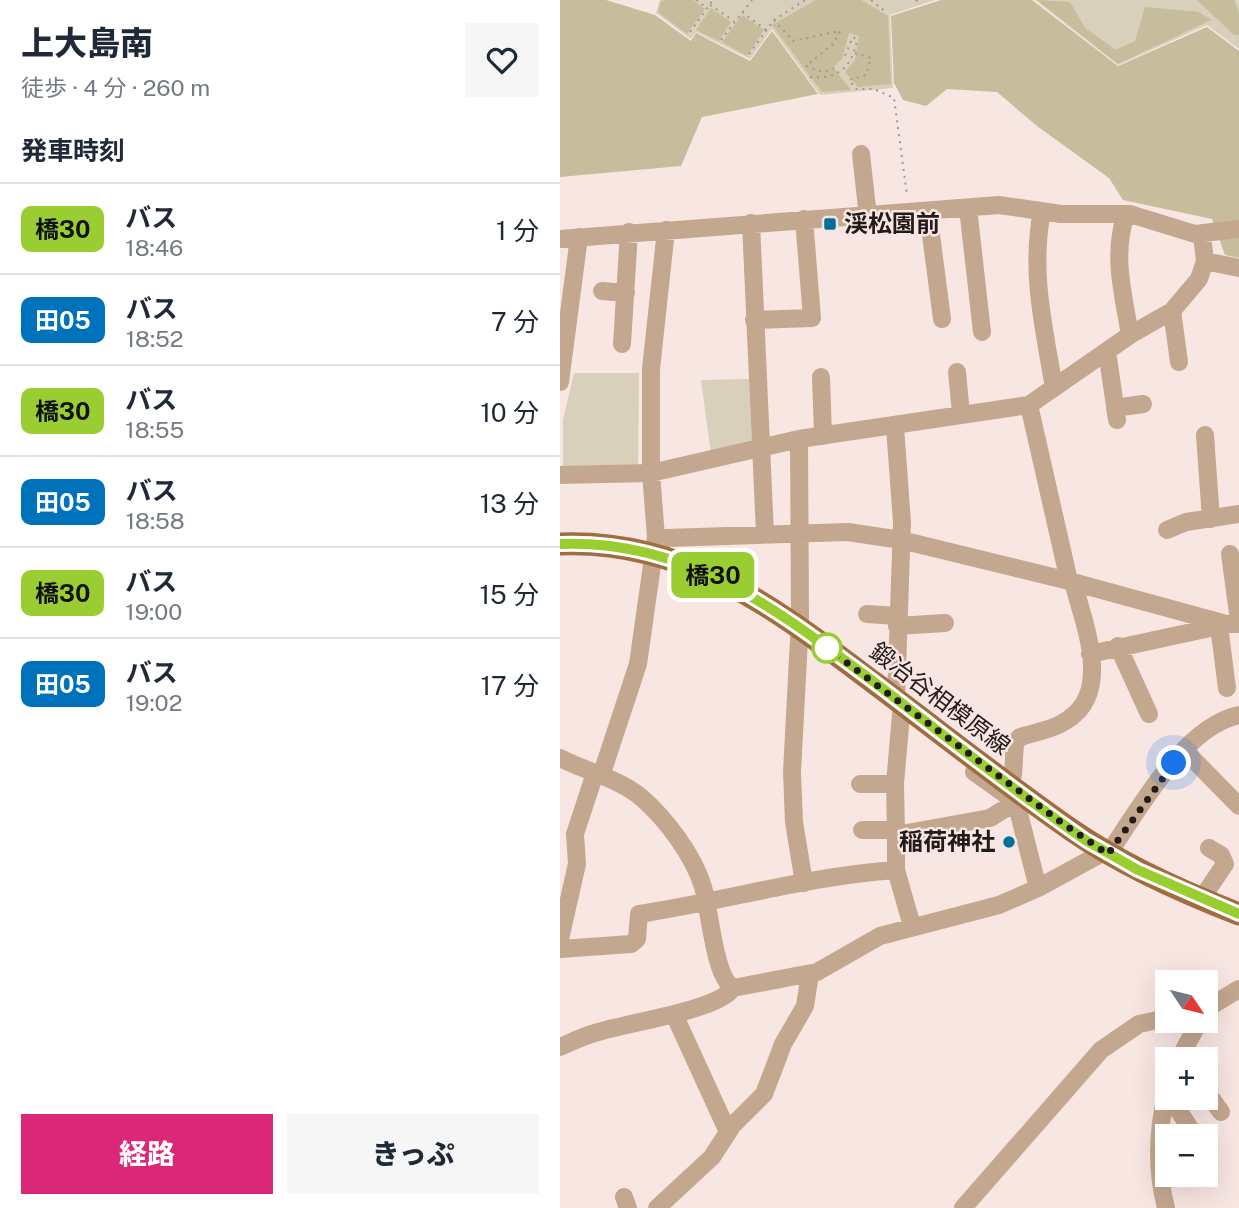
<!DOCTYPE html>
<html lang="ja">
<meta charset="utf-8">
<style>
body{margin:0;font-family:"Public Sans","Noto Sans JP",sans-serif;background:#f6f6f7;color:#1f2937;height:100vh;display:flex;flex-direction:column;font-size:26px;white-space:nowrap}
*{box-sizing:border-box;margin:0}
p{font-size:23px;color:#747a83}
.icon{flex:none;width:38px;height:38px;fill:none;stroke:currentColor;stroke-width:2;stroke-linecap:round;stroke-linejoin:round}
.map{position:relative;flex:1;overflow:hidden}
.side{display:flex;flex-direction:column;background:#fff;width:560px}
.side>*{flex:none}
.badge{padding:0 14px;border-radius:10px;font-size:24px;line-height:46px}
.needle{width:46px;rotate:125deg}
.buttons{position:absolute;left:595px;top:970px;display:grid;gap:14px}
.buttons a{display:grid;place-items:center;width:63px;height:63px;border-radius:0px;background:#fff;box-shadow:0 7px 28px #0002;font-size:35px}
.you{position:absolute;width:35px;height:35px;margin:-18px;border:5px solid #fff;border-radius:50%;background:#1a73e8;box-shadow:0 0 0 10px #1a73e833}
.map>.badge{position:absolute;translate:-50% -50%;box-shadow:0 0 0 4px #fff}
h2{padding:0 21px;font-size:26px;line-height:63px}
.round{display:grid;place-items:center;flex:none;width:74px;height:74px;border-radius:0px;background:#f6f6f7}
.headline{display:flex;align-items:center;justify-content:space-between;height:119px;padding:0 21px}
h1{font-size:33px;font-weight:800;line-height:52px}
.button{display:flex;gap:14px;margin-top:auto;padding:14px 21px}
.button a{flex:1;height:80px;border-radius:0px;background:#db2777;color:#fff;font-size:28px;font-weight:800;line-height:80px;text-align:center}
.button a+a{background:#f6f6f7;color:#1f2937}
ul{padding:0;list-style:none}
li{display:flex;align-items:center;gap:21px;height:91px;padding:0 21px;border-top:2px solid #e0e1e3}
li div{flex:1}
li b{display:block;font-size:26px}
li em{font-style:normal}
li .badge{min-width:77px;font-weight:700;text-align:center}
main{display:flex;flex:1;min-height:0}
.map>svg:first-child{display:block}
</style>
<main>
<section class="side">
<div class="headline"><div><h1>上大島南</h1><p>徒歩 · 4 分 · 260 m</p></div><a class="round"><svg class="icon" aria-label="heart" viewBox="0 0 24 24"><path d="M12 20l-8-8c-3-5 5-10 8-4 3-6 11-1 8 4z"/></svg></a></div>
<h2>発車時刻</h2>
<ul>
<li><span class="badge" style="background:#9acd32;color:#111">橋30</span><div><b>バス</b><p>18:46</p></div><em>1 分</em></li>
<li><span class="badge" style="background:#0072bc;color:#fff">田05</span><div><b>バス</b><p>18:52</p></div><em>7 分</em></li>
<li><span class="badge" style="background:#9acd32;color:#111">橋30</span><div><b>バス</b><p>18:55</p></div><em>10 分</em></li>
<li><span class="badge" style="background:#0072bc;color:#fff">田05</span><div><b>バス</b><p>18:58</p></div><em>13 分</em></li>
<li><span class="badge" style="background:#9acd32;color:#111">橋30</span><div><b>バス</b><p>19:00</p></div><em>15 分</em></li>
<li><span class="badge" style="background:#0072bc;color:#fff">田05</span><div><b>バス</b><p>19:02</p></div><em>17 分</em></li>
</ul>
<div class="button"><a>経路</a><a>きっぷ</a></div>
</section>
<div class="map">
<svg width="679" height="1208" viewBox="0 0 679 1208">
<rect width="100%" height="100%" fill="#f8e6e2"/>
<path fill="#d8d0ba" d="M100,0H375L330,15L333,88L260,95L212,29L190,59L136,32L131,39L96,13Z
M475,0H679V49L647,25L558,65Z
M14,373H79L78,466L3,468V420Z
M189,379L192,444L151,454L141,380Z"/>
<path fill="#c7bc9b" d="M0,0H46L95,15L131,41L136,33L190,61L212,31L258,94L142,117L121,166L0,177Z
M108,0H133L145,9L127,34L98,12L101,1Z
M256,0H301L328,16L331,84L298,87L285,72L295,60L299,36L289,33L282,59L273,67L291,90L262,92L212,25Z
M381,0H472L558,66L647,27L679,51V258L665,255L652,219L563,200L549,178L477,126L437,92L387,89L366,106L343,100L334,83L331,16Z
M477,0L510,2L525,28L556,50L575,41L585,7L639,12L651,20L558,64Z
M637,0H674L679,13V35H674Z
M151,8L171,22L159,41L136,30Z
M182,15L204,30L187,56L162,42Z"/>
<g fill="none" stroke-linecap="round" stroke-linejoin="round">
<path stroke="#a39693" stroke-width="2" stroke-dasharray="2 5" stroke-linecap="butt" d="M136,0L147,8
M311,0L327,13
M356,0L359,3
M150,5L174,21
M182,12L206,30
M214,20L233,41L280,31L273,44L246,66L263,72L274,68
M130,32L153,0
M161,40L192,0
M295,53L311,58L306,75L289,80L296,89H314L334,98L347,195
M189,54L214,20L245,0
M250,77C278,80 292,67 297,40L293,37L283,60"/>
<path stroke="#c4a78f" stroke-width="18" d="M301,154L308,217
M408,208L422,332
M482,211C470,273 484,327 494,388
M368,212L382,319
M566,214C552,255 563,293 570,335
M191,223L205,534
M0,239L439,205L501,214H570L635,234L679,229
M645,261L679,268
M42,291L66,293
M612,311L619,362
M194,320L252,318L244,219
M62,344L69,232
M547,351L557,420
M397,372L401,414
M261,377L263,436
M0,382L19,237
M469,405L509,581
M555,408L583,404
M335,427L342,522L336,699
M645,435L651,519
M239,439L240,620L232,772L234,822L244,883
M0,475L91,473L239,439L469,405L570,335L612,311L639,279L645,261L642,235
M607,530L626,522L679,514
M91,553L107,538L288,532L341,540L509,581L666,624H679
M670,554L679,621
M307,614L337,616
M337,626L385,623
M659,626L667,688
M558,646L589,714
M530,654L664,625
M624,750L679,806
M0,758C27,772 58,778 82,798C106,819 134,856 143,887C150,910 154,976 173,988
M414,772L456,802
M453,775L455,743L460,737C476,732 496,729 510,718C552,689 523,621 513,582
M41,776L78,664L96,537L91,473V369L106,230
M300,784H335
M456,802L478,888
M302,830H336
M336,835L335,784L342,703
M548,854C579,810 623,727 679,715
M642,898L665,864L661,855L649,848
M352,926L336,870V835L430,818L456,802
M0,939L17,864L15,834L35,773
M0,949L71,944L77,939L79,914C165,901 249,876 336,870
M646,1009L679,989
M114,1014L168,1132
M0,1047C12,1042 23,1036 35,1033C64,1023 158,1011 173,988L257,972L320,936L439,905L478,888L544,852
M619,1059L640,1020
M646,1091L661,1112
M610,1097L635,1136
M64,1197L68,1208
M97,1208L152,1157L172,1126L204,1094L223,1044L245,1006L250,974
M403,1208L541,1050L579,1024L607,1018
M606,1208C596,1169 597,1131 607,1092"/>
<path stroke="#a16c3f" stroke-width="23" d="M0,544C128,539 217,610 313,682C380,732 445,784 513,831C564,866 622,892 679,914"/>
</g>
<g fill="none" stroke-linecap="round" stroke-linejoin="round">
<g stroke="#fff" stroke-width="16">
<path id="line" d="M0,544C128,539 217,610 314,682C384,735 454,791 527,841L578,870L679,914"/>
</g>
<use href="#line" stroke="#9acd32" stroke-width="10"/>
<path stroke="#221b1a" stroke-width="7" stroke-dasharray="0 12.6" d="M267,648L502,823L548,854L614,763"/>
</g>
<g fill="#046e9b" stroke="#f8e6e2" stroke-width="2.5">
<rect x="263" y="217" width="14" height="14" rx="3.5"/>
<circle cx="449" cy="842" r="7"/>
</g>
<circle fill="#fff" stroke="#9acd32" stroke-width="3.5" cx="267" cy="648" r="14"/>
<g text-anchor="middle" stroke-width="5" stroke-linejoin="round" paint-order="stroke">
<g font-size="24" font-weight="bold" fill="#221b1a" stroke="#f8e6e2" text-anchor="start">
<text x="284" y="232">渓松園前</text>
<text x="435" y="850" text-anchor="end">稲荷神社</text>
</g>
<g font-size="24" fill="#221b1a" stroke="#f8e6e2">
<text transform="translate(380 699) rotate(37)" y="8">鍛冶谷相模原線</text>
</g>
</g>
</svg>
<div class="buttons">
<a><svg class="needle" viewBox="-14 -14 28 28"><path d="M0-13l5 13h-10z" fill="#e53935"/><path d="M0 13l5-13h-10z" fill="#747a83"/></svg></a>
<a>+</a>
<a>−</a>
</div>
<div class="you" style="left:614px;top:763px"></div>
<b class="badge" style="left:153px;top:575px;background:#9acd32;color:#111">橋30</b>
</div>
</main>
